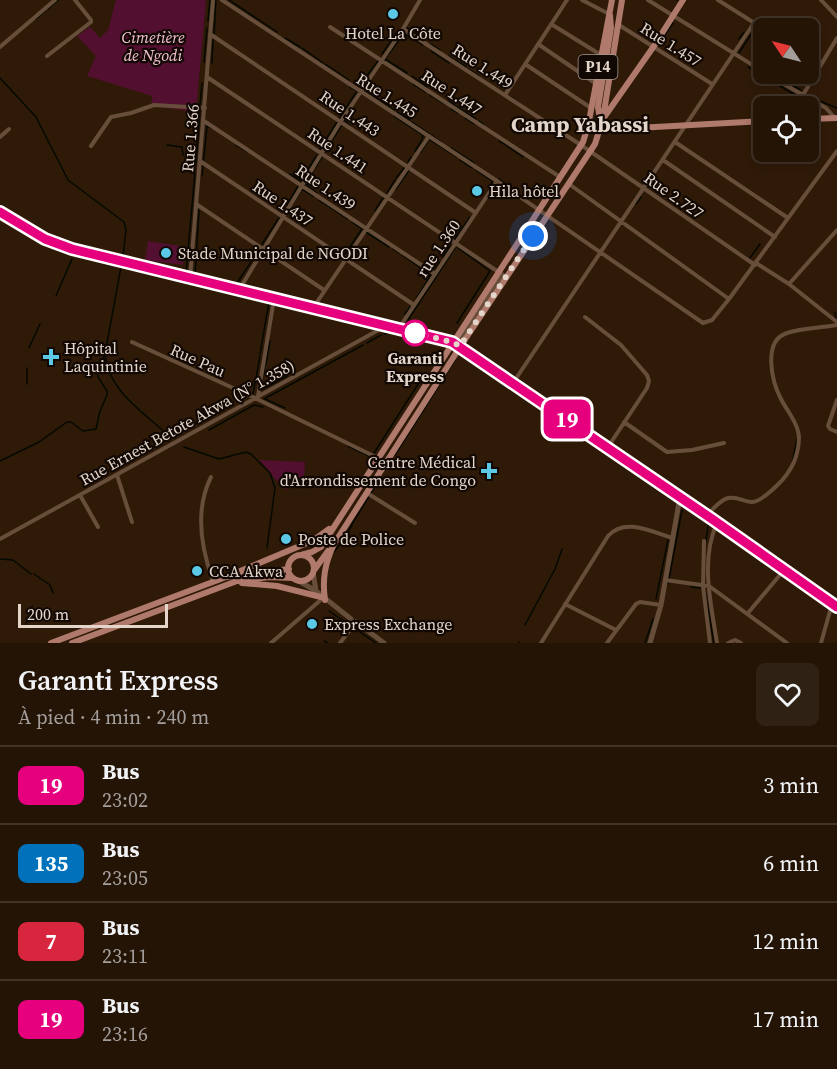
<!DOCTYPE html>
<html lang="fr">
<meta charset="utf-8">
<style>
body{margin:0;font-family:"Source Serif 4",serif;background:#2f2114;color:#f1f3f6;height:100vh;display:flex;flex-direction:column;font-size:22px;white-space:nowrap}
*{box-sizing:border-box;margin:0}
p{font-size:20px;color:#a39e9b}
.icon{flex:none;width:33px;height:33px;fill:none;stroke:currentColor;stroke-width:2;stroke-linecap:round;stroke-linejoin:round}
.map{position:relative;height:643px;overflow:hidden}
.sheet{display:flex;flex-direction:column;background:#231406;flex:1}
.sheet>*{flex:none}
.badge{padding:0 12px;border-radius:9px;font-size:21px;line-height:39px}
.needle{width:39px;rotate:305deg}
.fabs{position:absolute;left:753px;top:18px;display:grid;gap:12px}
.fabs a{display:grid;place-items:center;width:66px;height:66px;border-radius:9px;background:#231406;box-shadow:0 3px 9px #0003,0 0 0 2px #403328;font-size:30px}
.scale{position:absolute;left:18px;bottom:15px;width:150px;box-sizing:border-box;padding-left:6px;border:3px solid #e4d5ca;border-top:0;font-size:16px;line-height:21px;white-space:nowrap;color:#e4d5ca;-webkit-text-stroke:4px #110803;paint-order:stroke}
.you{position:absolute;width:30px;height:30px;margin:-15px;border:4px solid #fff;border-radius:50%;background:#1a73e8;box-shadow:0 0 0 9px #1a73e833}
.map>.badge{position:absolute;translate:-50% -50%;box-shadow:0 0 0 3px #fff}
.round{display:grid;place-items:center;flex:none;width:63px;height:63px;border-radius:9px;background:#2f2114}
.summary{display:flex;align-items:center;justify-content:space-between;height:102px;padding:0 18px}
h1{font-size:28px;font-weight:600;line-height:45px}
ul{padding:0;list-style:none}
li{display:flex;align-items:center;gap:18px;height:78px;padding:0 18px;border-top:2px solid #403328}
li div{flex:1}
li b{display:block;font-size:22px}
li em{font-style:normal}
li .badge{min-width:66px;font-weight:700;text-align:center}
.map>svg:first-child{display:block}
</style>
<div class="map">
<svg width="837" height="643" viewBox="0 0 837 643">
<rect width="100%" height="100%" fill="#2f1a08"/>
<path fill="#530f30" d="M116,0H206L196,112L152,106V96L87,76L96,56L77,36L90,27L100,38L108,30Z
M148,241L186,247L183,265L145,260Z
M259,460L305,462L304,477L297,484L292,481L286,490C275,481 270,470 259,460Z"/>
<g fill="none" stroke-linecap="round" stroke-linejoin="round">
<path stroke="#040900" stroke-width="1.5" d="M229,0L277,32
M677,0H678
M48,9L58,0
M36,19L46,10
M208,21L210,0
M406,27L422,38
M404,33L385,59L407,73
M404,33L423,45
M214,34L216,0
M285,38L300,47
M739,39L744,32
M431,44L440,50
M658,45L673,23
M302,48L323,63
M431,51L449,63
M739,53L755,28
M382,54L399,30
M449,56L453,59
M455,60L466,67
M808,61L812,63
M204,62L207,28
M212,63L213,40
M325,64L349,80
M813,64L816,67
M748,67L797,96
M468,69L479,76
M771,74L801,90
M412,76L427,87
M0,78L36,117L68,180L124,222L126,230L123,256
M362,82L378,61
M413,84L425,92
M365,90L394,110
M430,95L445,104
M511,97L519,103
M448,101L476,119
M820,101L837,108
M200,105L202,83
M451,109L458,113
M349,112L344,120L350,126
M397,112L410,120
M394,116L423,135L422,140L415,151
M465,118L474,124
M339,119L357,91L350,87
M479,121L484,125
M412,122L440,141
M429,139L457,157
M499,141L506,145
M167,145L182,147L183,155
M236,145L248,152
M507,146L523,157
M451,148L474,163
M320,149L337,122
M325,152L341,126
M420,153L428,141
M460,160L472,168
M196,162L200,111
M408,162L411,157
M315,168L322,157
M476,170L492,181V184
M313,172L305,184L317,193
M290,174L301,181L317,155
M202,176L207,126L212,128
M396,178L404,168
M499,179L515,190
M396,189L409,170
M387,193L395,180
M319,200L348,219
M636,204L641,197
M287,205L298,186
M0,206L50,236
M199,210L195,276L237,286
M375,211L383,198
M286,215L302,189L313,196
M366,232L389,247
M455,239L470,217
M50,244L66,252L95,260
M262,244L279,218
M457,247L490,271L457,323
M393,249L399,253
M345,254L362,229L352,222
M402,255L431,275
M443,257L451,245
M750,258L760,244
M139,262L185,273
M435,270L440,262
M186,272L195,173
M237,283L259,250
M205,286L238,294
M244,286V288L311,303
M56,296L72,259
M416,299L431,275
M318,305L397,324
M294,307L338,318
M835,312L836,320
M405,314L410,307
M347,320L355,322
M408,320L455,248
M361,323L368,325
M405,326L441,334
M384,334L395,332L421,338
M367,343L381,335
M29,348L40,324
M260,354L269,302
M105,355C109,393 146,413 171,438
M468,357L512,387
M266,364L270,341
M27,368V384
M517,381L642,468
M261,388L265,365
M263,389L287,376
M253,394L260,356
M264,399L363,345
M265,399L285,408
M209,430L254,405L263,407
M348,446L371,457
M184,447L219,459L246,452L251,454L270,473L275,488L267,548
M374,453L422,378
M395,455L455,360
M0,461L39,442L67,422H71L83,431L96,429L100,411L107,395V391L98,377L97,371L105,354L121,267
M792,464L797,439
M352,524L379,480
M344,538L352,525
M706,541L709,519
M340,543L342,540
M334,552L339,545
M0,559L13,560L31,574
M34,574L50,585L53,593
M668,584L682,510
M691,587L702,588
M705,591L714,643
M656,599L668,540
M329,611L376,643
M525,625L555,569L562,549
M324,641L328,643
M519,643V642
M645,643L653,619"/>
<path stroke="#674e3b" stroke-width="4" d="M222,0L497,181L703,323L712,320L729,299L837,151
M582,0L609,14
M648,0L764,72
M718,0L764,29
M821,0L837,17
M551,24L601,55
M619,25L712,84
M330,27L560,177
M403,29L420,0
M210,34L476,213
M538,44L595,83
M0,47L55,0
M47,56L91,22V20L75,0
M808,56L821,64
M525,64L591,108
M766,74L826,108L834,117
M207,77L506,277
M505,95L567,0
M803,95L837,38
M204,121L435,274
M0,137L9,129
M675,142L788,218
M91,146L111,117L131,113L154,105L205,108
M663,160L775,237
M200,161L414,305
M569,184L729,299
M196,204L324,290
M756,263L789,284L837,322
M496,277L500,278L461,337H458Z
M190,278L213,0
M789,284L837,230
M239,290L341,121L403,29L581,145L755,265
M313,308L429,136
M585,317L621,345L647,375L649,381L647,388L608,447
M399,328L497,181
M132,342L255,398L386,462
M513,383L754,23
M258,396L274,299
M837,400L828,426L830,429L837,432
M624,422L667,452L692,450L724,443
M117,475L132,522
M211,477C195,509 201,548 213,581
M367,493L415,523
M80,495L98,527
M707,515C713,509 720,500 728,498C736,496 743,501 751,502C761,503 784,480 789,471C796,461 801,443 798,431C795,419 786,409 781,399C772,382 762,341 787,333C802,328 821,328 837,325
M717,523C700,560 711,604 717,643
M0,539L384,327
M704,541L703,586L710,643
M665,580L709,586L787,643
M565,604L616,630
M748,613L784,570
M271,643L323,598
M340,643L356,622
M541,643L608,536C625,517 652,532 672,538
M607,643L636,604L640,602L661,605
M728,643L735,640L741,643
M821,643L832,604"/>
<path stroke="#674e3b" stroke-width="5" d="M313,572L316,591
M297,580L316,591L351,619
M356,622L384,643
M650,643L661,605L680,497"/>
<path stroke="#674e3b" stroke-width="6" d="M0,212L44,239L72,250L452,342L707,515L837,607"/>
<path stroke="#af796c" stroke-width="6" d="M605,116L654,46L683,0
M808,119L837,118
M601,126L619,129L764,121
M601,126L598,107L611,28L610,15
M301,555L312,552L321,547L583,142L588,126L612,0
M288 568a13 13 0 1 1 26 0a13 13 0 1 1-26 0Z
M315,569L328,551
M238,572L314,540L329,529
M242,583L277,586L321,597
M325,600C322,579 325,563 334,544L460,347L595,144L603,118L622,0
M51,643L226,577L289,569
M72,643L237,581L269,577L293,578"/>
</g>
<g fill="none" stroke-linecap="round" stroke-linejoin="round">
<g stroke="#fff" stroke-width="14">
<path id="line" d="M0,212L45,239L72,249L452,342L712,519L837,607"/>
</g>
<use href="#line" stroke="#e6007e" stroke-width="9"/>
<path stroke="#e4d5ca" stroke-width="6" stroke-dasharray="0 10.8" d="M415,333L452,342L460,346L533,236"/>
</g>
<g fill="#5bc8e6" stroke="#110803" stroke-width="2">
<circle cx="393" cy="14" r="6"/>
<circle cx="477" cy="191" r="6"/>
<circle cx="166" cy="253" r="6"/>
<path d="M48 348h6v6h6v6h-6v6h-6v-6h-6v-6h6z"/>
<path d="M486 462h6v6h6v6h-6v6h-6v-6h-6v-6h6z"/>
<circle cx="286" cy="539" r="6"/>
<circle cx="197" cy="571" r="6"/>
<circle cx="312" cy="624" r="6"/>
</g>
<circle fill="#fff" stroke="#e6007e" stroke-width="3" cx="415" cy="333" r="12"/>
<g text-anchor="middle" stroke-width="4.5" stroke-linejoin="round" paint-order="stroke">
<rect fill="#110803" stroke="#a5988e" stroke-width="1.5" x="578.5" y="55" width="39" height="24" rx="4.5"/>
<g font-size="15" font-weight="bold" fill="#e4d5ca">
<text x="598" y="72">P14</text>
</g>
<g font-size="16" fill="#e4d5ca" stroke="#110803" text-anchor="start">
<text x="393" y="39" text-anchor="middle">Hotel La Côte</text>
<text x="489" y="197">Hila hôtel</text>
<text x="178" y="259">Stade Municipal de NGODI</text>
<text x="64" y="354">Hôpital<tspan x="64" dy="18">Laquintinie</tspan></text>
<text x="476" y="468" text-anchor="end">Centre Médical<tspan x="476" dy="18">d'Arrondissement de Congo</tspan></text>
<text x="298" y="545">Poste de Police</text>
<text x="209" y="577">CCA Akwa</text>
<text x="324" y="630">Express Exchange</text>
</g>
<g font-size="16" font-style="italic" fill="#f3c1d2" stroke="#110803">
<text x="153" y="43">Cimetière<tspan x="153" dy="18">de Ngodi</tspan></text>
</g>
<g font-size="16" fill="#e4d5ca" stroke="#110803">
<text transform="translate(671 44) rotate(32)" y="6">Rue 1.457</text>
<text transform="translate(483 66) rotate(33)" y="6">Rue 1.449</text>
<text transform="translate(452 92) rotate(33)" y="6">Rue 1.447</text>
<text transform="translate(387 95) rotate(32)" y="6">Rue 1.445</text>
<text transform="translate(350 113) rotate(34)" y="6">Rue 1.443</text>
<text transform="translate(190 138) rotate(-85)" y="6">Rue 1.366</text>
<text transform="translate(338 150) rotate(34)" y="6">Rue 1.441</text>
<text transform="translate(326 187) rotate(34)" y="6">Rue 1.439</text>
<text transform="translate(674 195) rotate(35)" y="6">Rue 2.727</text>
<text transform="translate(283 203) rotate(34)" y="6">Rue 1.437</text>
<text transform="translate(438 248) rotate(-56)" y="6">rue 1.360</text>
<text transform="translate(198 360) rotate(24)" y="6">Rue Pau</text>
<text transform="translate(187 422) rotate(-29)" y="6">Rue Ernest Betote Akwa (N° 1.358)</text>
</g>
<g font-size="16" font-weight="bold" fill="#e4d5ca" stroke="#110803">
<text x="415" y="364">Garanti<tspan x="415" dy="18">Express</tspan></text>
</g>
<g font-size="22" font-weight="bold" fill="#e4d5ca" stroke="#110803">
<text x="580" y="132">Camp Yabassi</text>
</g>
</g>
</svg>
<div class="fabs">
<a><svg class="needle" viewBox="-14 -14 28 28"><path d="M0-13l5 13h-10z" fill="#e53935"/><path d="M0 13l5-13h-10z" fill="#a39e9b"/></svg></a>
<a><svg class="icon" aria-label="locate" viewBox="0 0 24 24"><circle cx="12" cy="12" r="6"/><path d="M12 2v4M12 18v4M2 12h4M18 12h4"/></svg></a>
</div>
<div class="scale">200 m</div>
<div class="you" style="left:533px;top:236px"></div>
<b class="badge" style="left:567px;top:419px;background:#e6007e;color:#fff">19</b>
</div>
<section class="sheet">
<div class="summary"><div><h1>Garanti Express</h1><p>À pied · 4 min · 240 m</p></div><a class="round"><svg class="icon" aria-label="heart" viewBox="0 0 24 24"><path d="M12 20l-8-8c-3-5 5-10 8-4 3-6 11-1 8 4z"/></svg></a></div>
<ul>
<li><span class="badge" style="background:#e6007e;color:#fff">19</span><div><b>Bus</b><p>23:02</p></div><em>3 min</em></li>
<li><span class="badge" style="background:#0072bc;color:#fff">135</span><div><b>Bus</b><p>23:05</p></div><em>6 min</em></li>
<li><span class="badge" style="background:#d7263d;color:#fff">7</span><div><b>Bus</b><p>23:11</p></div><em>12 min</em></li>
<li><span class="badge" style="background:#e6007e;color:#fff">19</span><div><b>Bus</b><p>23:16</p></div><em>17 min</em></li>
</ul>
</section>
